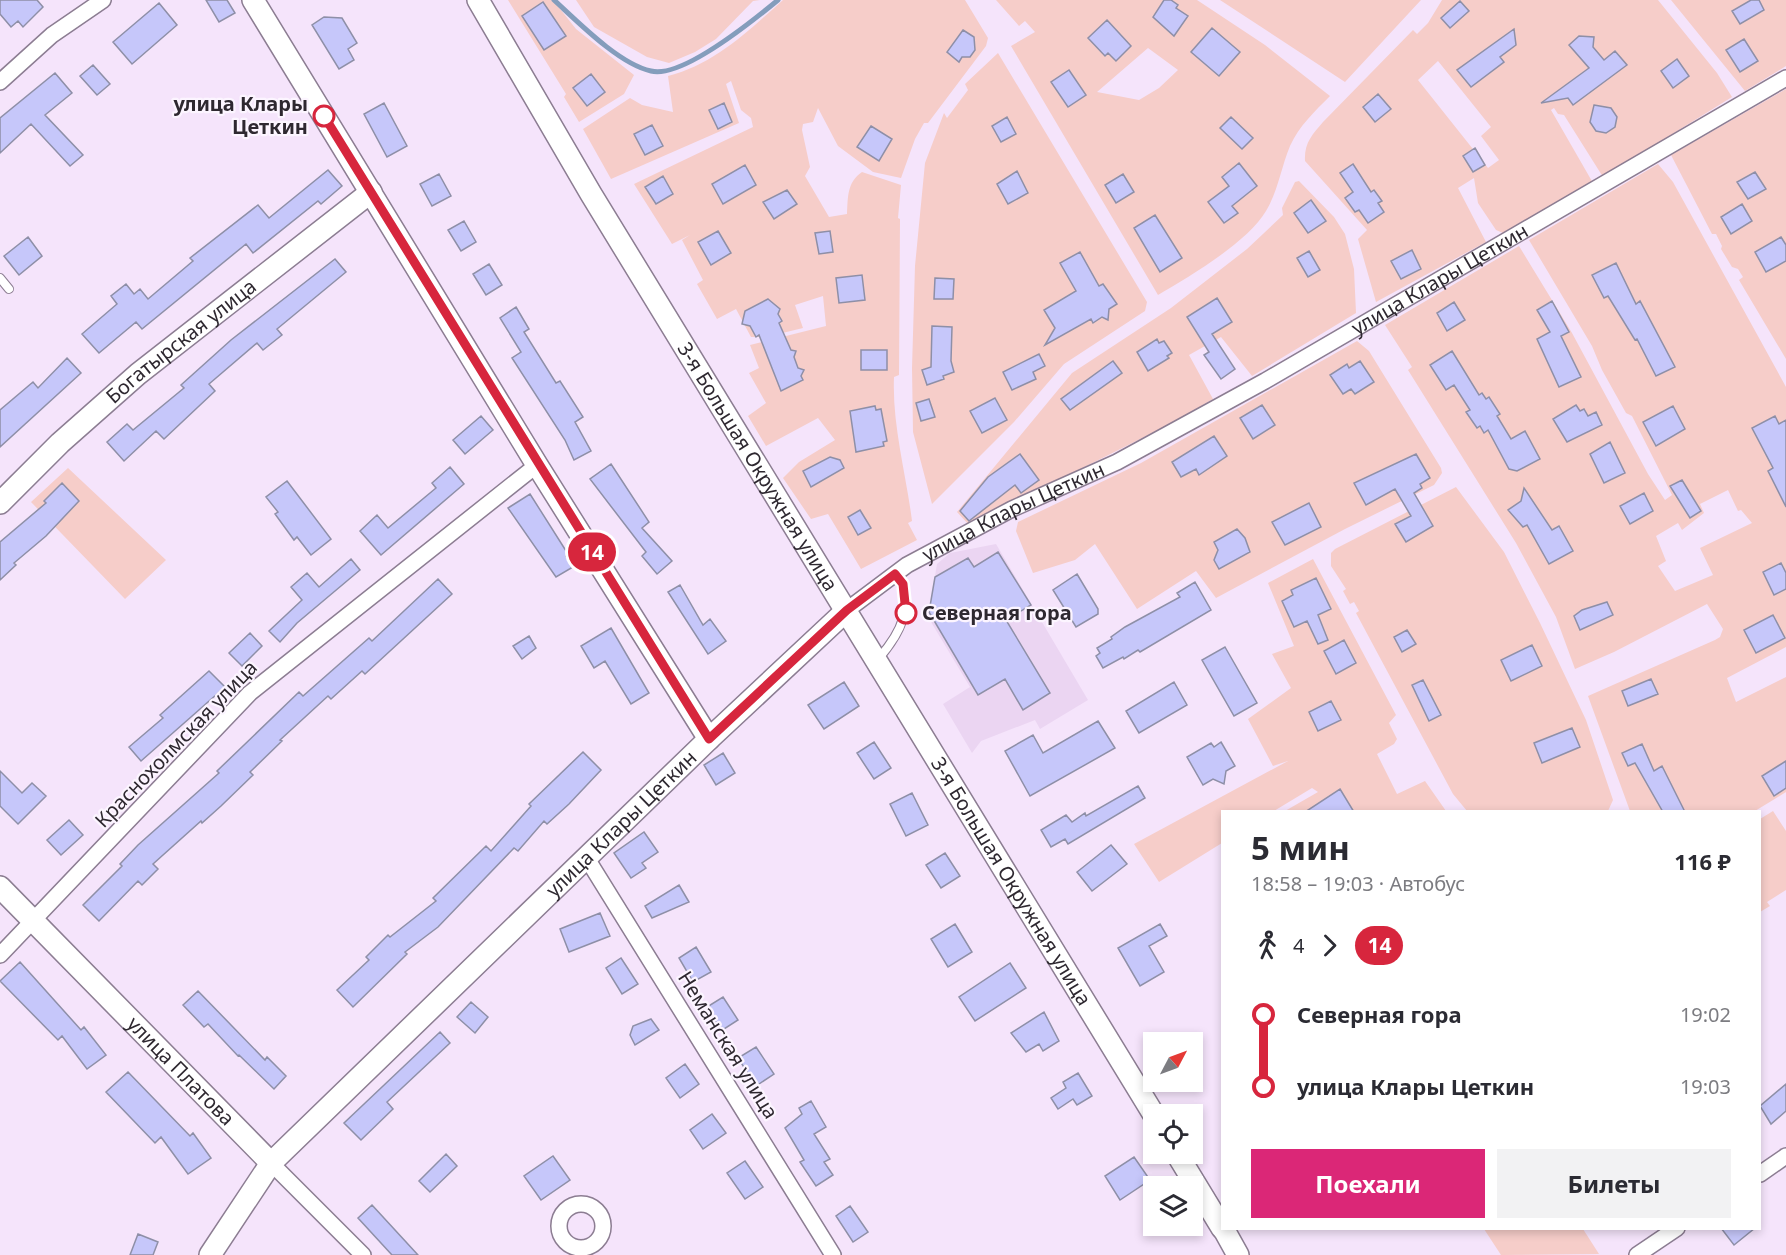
<!DOCTYPE html>
<html lang="ru">
<meta charset="utf-8">
<style>
body{margin:0;font-family:"Noto Sans",sans-serif;background:#f2f2f3;color:#2b2b33;height:100vh;display:flex;flex-direction:column;font-size:22px;white-space:nowrap}
*{box-sizing:border-box;margin:0}
p{font-size:20px;color:#7c7c81}
.icon{flex:none;width:33px;height:33px;fill:none;stroke:currentColor;stroke-width:2;stroke-linecap:round;stroke-linejoin:round}
.map{position:relative;flex:1;overflow:hidden}
.drawer{position:absolute;left:1221px;top:810px;width:540px;height:420px;display:flex;flex-direction:column;background:#fff;border-radius:0px;box-shadow:0 3px 9px #0003}
.drawer>*{flex:none}
.badge{padding:0 12px;border-radius:20px;font-size:21px;line-height:39px}
.needle{width:39px;rotate:49deg}
.controls{position:absolute;left:1143px;top:1032px;display:grid;gap:12px}
.controls a{display:grid;place-items:center;width:60px;height:60px;border-radius:0px;background:#fff;box-shadow:0 3px 9px #0003;font-size:30px}
.map>.badge{position:absolute;translate:-50% -50%;box-shadow:0 0 0 3px #fff}
.legs{display:flex;align-items:center;gap:9px;height:66px;padding:0 30px;font-size:20px}
.legs p{margin-inline-start:auto}
.summary{display:flex;align-items:center;justify-content:space-between;height:102px;padding:0 30px}
h1{font-size:33px;font-weight:700;line-height:45px}
.cta{display:flex;gap:12px;margin-top:auto;padding:12px 30px}
.cta a{flex:1;height:69px;border-radius:0px;background:#db2777;color:#fff;font-size:24px;font-weight:700;line-height:69px;text-align:center}
.cta a+a{background:#f2f2f3;color:#2b2b33}
ul{padding:0 30px;list-style:none}
li{display:flex;align-items:center;gap:21px;height:72px;font-size:22px}
li i{display:grid;place-items:center;width:9px;height:100%;margin:0 8px;background:currentColor}
li i::after{content:'';width:15px;height:15px;margin:-8px;border:4px solid;border-radius:50%;background:#fff}
li p{margin-inline-start:auto}
li:first-child i{background:linear-gradient(#0000 50%,currentColor 0)}
li:last-child i{background:linear-gradient(currentColor 50%,#0000 0)}
.map>svg:first-child{display:block}
</style>
<div class="map">
<svg width="1786" height="1255" viewBox="0 0 1786 1255">
<rect width="100%" height="100%" fill="#f5e4fb"/>
<path fill="#ebd5f2" d="M996,544L1088,700L1040,729L1035,720L981,741L972,753L943,704L970,687L925,612L930,606L937,564L950,553Z"/>
<path fill="#f6cdc9" fill-rule="evenodd" d="M508,0H553L576,29L634,75L624,94L579,122L564,97L566,94Z
M576,0H760L753,1L716,39L695,52L669,63L647,57L594,27Z
M783,0H965L988,38L986,46L928,123H924L915,139L901,178L873,172L838,146L818,108L813,122L803,124L802,130L810,167L805,176L829,217L847,214C848,197 847,182 862,172L901,185L898,218L900,219L899,375L894,377C892,425 906,473 912,521L908,523L917,540L861,569L828,514L811,519L783,478L799,462L835,440L818,418L766,446L748,416L766,403L749,373L759,368L750,345L826,326L823,296L795,305L803,328L766,337H751L736,309L717,319L697,284L703,280L682,240L690,235L672,244L634,184L753,127L751,118L741,110L731,81L726,84L739,123L611,179L583,129L630,98L642,105L673,112L668,76C715,64 748,31 783,0Z
M996,0H1197L1265,45L1330,96C1315,111 1299,126 1290,146C1281,168 1278,191 1266,211C1248,242 1189,277 1158,295L1011,46L1035,32L1025,21L1019,26ZM1148,48L1178,70L1159,88L1139,100L1097,92Z
M1220,0H1421L1345,82Z
M1442,0H1658L1717,73L1732,97L1603,177L1564,115L1558,114L1554,108L1551,110L1593,183L1503,233L1496,230L1478,203L1474,178L1458,188L1486,242L1376,302L1358,239L1367,230L1305,161C1304,143 1312,135 1323,122L1413,30L1417,34L1428,23ZM1438,61L1491,127L1481,136L1499,160L1488,168L1418,80Z
M1671,0H1786V66L1745,91Z
M998,53L1147,302L1145,311L1064,364L1014,422L932,504L913,432L912,368L915,266L925,163L944,113L947,118L968,90L965,84Z
M1786,89V359L1739,280L1743,277L1738,269L1732,267L1721,249L1722,246L1716,234H1712L1671,155Z
M1658,164L1673,182L1786,387V647L1727,678L1736,702L1786,677V792L1755,811H1630L1588,696L1715,640L1720,637L1723,629L1707,604L1614,652L1575,669L1556,617L1516,543L1408,370L1412,367L1385,325L1519,246L1572,333L1648,474L1665,500L1672,495L1632,416L1626,413L1602,370L1592,346L1529,240ZM1728,490L1738,511L1741,510L1752,523L1700,548L1713,575L1675,591L1658,566L1666,561L1656,536L1678,523L1682,530L1704,513L1700,504Z
M1299,181L1334,217L1345,234L1354,269L1356,313L1252,376L1221,337L1189,355L1213,399L1176,421L969,525L957,512L1072,373L1171,308L1247,249L1283,215L1282,208L1295,182Z
M1357,341L1369,351L1441,468L1442,473L1434,485L1345,529L1216,598L1196,571L1137,609L1095,544L1075,560L1033,573L1016,531L1018,522L1141,463Z
M68,468L166,560L125,599L31,502Z
M1456,487L1504,552L1540,623L1586,720L1613,800L1608,811H1467L1453,794L1356,613L1359,611L1354,602L1350,604L1343,591L1346,589L1331,566V553L1335,549Z
M1313,559L1396,715L1389,723L1397,739L1394,744L1377,754L1397,794L1425,781L1446,811H1285L1318,792L1312,788L1274,811L1222,812V843L1159,882L1134,844L1288,761L1273,766L1248,719L1291,688L1272,654L1294,646L1268,583Z
M1773,811L1786,831V890L1767,902L1770,906L1760,912V819Z
M1484,1229H1583L1599,1254L1501,1255Z"/>
<g fill="none" stroke-linecap="round" stroke-linejoin="round">
<path stroke="#849dbc" stroke-width="5" d="M554,0C578,22 619,64 651,71C682,79 755,19 778,0"/>
</g>
<path fill="#c6c7fa" stroke="#8e8fa7" stroke-width="1.5" d="M0,0H37L43,7L23,27L18,21L11,27L0,14Z
M206,0H227L235,13L219,22Z
M1164,0H1171L1178,5L1176,8L1188,16L1174,36L1153,17Z
M1751,0H1759L1764,10L1740,24L1732,11Z
M1460,1L1469,11L1450,28L1441,18Z
M543,2L566,36L544,50L522,16Z
M159,3L177,25L132,64L113,42Z
M324,17L342,18L357,43L348,49L354,60L339,69L312,25Z
M1107,20L1131,46L1116,61L1108,53L1105,56L1088,38Z
M1212,28L1240,52L1219,76L1191,52Z
M1514,29L1516,45L1500,57L1504,62L1471,87L1457,70Z
M963,30L974,37L975,50L970,57H962L959,62L947,52Z
M1579,36L1594,37L1593,47L1604,60L1615,51L1627,65L1573,105L1568,98L1541,103L1589,68L1569,45Z
M1744,39L1758,61L1740,72L1726,50Z
M1677,59L1689,76L1673,88L1661,71Z
M93,65L110,84L97,95L80,76Z
M1069,70L1086,95L1068,107L1051,82Z
M55,73L72,93L45,115L83,155L70,166L31,124L0,153V118Z
M591,74L605,92L587,106L573,88Z
M1378,94L1391,109L1375,122L1363,107Z
M384,103L407,146L387,157L364,114Z
M724,103L732,122L718,129L709,110Z
M1594,105L1611,108L1617,117L1615,127L1606,133L1596,131L1590,122Z
M1007,117L1016,134L1001,142L992,126Z
M1231,117L1253,138L1242,149L1220,128Z
M652,125L663,146L645,155L634,134Z
M871,126L892,139L879,161L857,147Z
M1475,148L1485,165L1473,172L1463,156Z
M1239,163L1257,186L1232,206L1238,213L1224,223L1208,202L1229,186L1222,177Z
M1353,164L1371,192L1374,190L1382,201L1378,203L1384,212L1368,223L1359,210L1355,212L1345,198L1353,192L1340,173Z
M745,165L756,185L723,204L712,184Z
M328,170L342,186L321,204L318,201L253,253L246,244L142,329L136,322L99,353L82,334L117,304L111,296L126,284L134,294L140,289L148,299L193,261L190,258L258,205L269,218Z
M1017,171L1028,193L1008,204L997,184Z
M1755,172L1766,189L1748,199L1737,182Z
M439,174L451,196L432,206L420,184Z
M1123,174L1134,192L1116,203L1105,185Z
M663,176L673,194L656,204L645,187Z
M787,190L797,204L774,219L763,202Z
M1311,200L1326,221L1308,233L1294,213Z
M1742,204L1752,221L1731,234L1721,217Z
M1155,215L1182,258L1160,272L1134,228Z
M464,221L476,242L461,251L448,230Z
M718,231L731,253L711,265L698,242Z
M830,231L833,252L819,254L815,233Z
M28,237L42,256L19,275L4,256Z
M1781,237L1786,245V261L1766,272L1755,252Z
M1412,250L1421,269L1401,279L1391,261Z
M1309,251L1320,270L1308,277L1297,258Z
M1080,252L1099,286L1103,284L1117,304L1109,309L1108,320L1102,317L1093,323L1091,319L1045,345L1055,328L1044,310L1076,291L1060,263Z
M335,259L346,272L277,329L282,335L263,350L257,343L209,384L215,391L164,439L156,431L124,461L107,442L127,424L133,430L184,388L181,385L231,340Z
M1616,263L1636,304L1640,301L1675,367L1656,376L1637,339L1635,340L1608,296L1604,298L1592,275Z
M489,264L502,285L486,295L473,274Z
M862,275L865,300L839,303L836,278Z
M935,278L954,279L953,299H934Z
M1217,298L1232,322L1212,334L1235,369L1221,379L1204,355L1209,352L1187,317Z
M768,299L780,309L778,314L782,321L779,323L791,350L796,351L794,357L798,368L804,370L801,376L803,380L781,391L759,335L756,337L750,326L742,324L745,311Z
M1552,301L1569,332L1561,336L1581,377L1559,387L1537,339L1550,332L1537,310Z
M1454,302L1465,320L1447,331L1437,313Z
M516,307L529,329L524,332L556,383L560,381L583,417L575,422L591,451L574,460L565,440L512,358L521,352L500,318Z
M932,326L952,327L951,361L954,372L943,376L944,379L927,385L922,370L931,367Z
M1157,339L1159,343L1164,341L1172,353L1167,356L1169,358L1148,371L1137,352Z
M861,350H887V370H861Z
M1452,351L1479,395L1482,393L1486,399L1489,397L1500,414L1497,416L1511,439L1525,431L1540,459L1517,471L1509,469L1488,430L1484,433L1480,426L1477,428L1466,412L1470,410L1454,385L1446,390L1430,365Z
M1039,354L1045,366L1033,372L1036,379L1012,390L1003,372Z
M67,358L81,373L0,447V410L33,382L38,388Z
M1113,361L1122,373L1070,410L1061,399Z
M1360,361L1374,382L1355,394L1351,389L1343,394L1330,375L1347,364L1349,368Z
M995,398L1007,420L982,433L970,411Z
M929,399L935,417L921,421L916,403Z
M1262,405L1275,425L1253,439L1240,418Z
M1576,405L1580,411L1584,409L1588,416L1596,412L1602,425L1567,442L1553,419Z
M875,406L876,410L881,409L887,441L883,442L884,446L856,452L850,411Z
M1673,406L1685,429L1656,446L1643,422Z
M481,416L493,430L465,454L453,440Z
M1775,416L1779,424L1786,420V507L1768,471L1773,468L1752,428Z
M1214,436L1227,456L1199,475L1196,469L1181,477L1172,462Z
M1610,442L1625,473L1604,483L1590,454Z
M1020,454L1039,480L1021,493L1015,485L969,521L960,511L988,477Z
M1416,454L1430,478L1420,484L1422,488L1414,493L1433,526L1406,542L1395,524L1411,516L1395,489L1366,505L1354,483Z
M830,457L840,460L844,468L811,487L803,471Z
M611,464L649,522L642,528L672,561L657,574L642,556L646,552L590,479Z
M450,467L464,484L381,555L360,531L377,515L388,528L436,488L432,483Z
M1682,480L1701,511L1690,518L1670,486Z
M287,481L331,539L311,555L297,537L294,540L275,514L278,512L266,497Z
M62,483L79,501L46,536L14,563L16,565L0,580V542L46,503L44,501Z
M1524,488L1552,530L1559,526L1573,551L1549,564L1527,525L1523,527L1508,510L1521,501Z
M1644,493L1653,511L1630,524L1620,506Z
M530,494L568,554L566,556L573,567L556,577L508,508Z
M1309,503L1321,527L1285,545L1272,522Z
M860,510L871,528L858,535L848,517Z
M1237,529L1245,538L1250,552L1219,569L1214,560L1218,550L1214,542Z
M998,552L1031,605L1006,620L1050,693L1023,710L1005,679L978,695L929,612L935,577L968,558L974,567Z
M351,559L360,570L297,623L280,642L269,631L302,600L291,587L307,573L319,587Z
M1781,563L1786,573V589L1774,595L1763,572Z
M1077,574L1098,609V614L1076,627L1053,590Z
M1316,578L1331,609L1318,615L1328,640L1318,644L1307,621L1294,627L1282,601L1293,595L1291,590Z
M438,579L452,594L365,674L362,671L331,699L328,696L280,740L282,741L250,772L253,775L221,806L202,823L201,821L153,864L158,869L142,885L138,881L99,921L83,905L122,866L120,864L138,845L219,773L217,771L299,692L303,696L369,638L372,641Z
M1195,582L1211,610L1140,652L1138,650L1124,659L1123,657L1103,668L1096,656L1100,653L1097,648L1112,639L1111,637L1125,627L1180,597L1177,593Z
M680,585L703,625L710,619L726,641L708,654L668,592Z
M1607,602L1613,615L1580,630L1574,616L1582,610Z
M1773,615L1785,638L1756,653L1744,630Z
M611,628L649,693L631,704L605,661L594,668L581,646Z
M1407,630L1416,644L1402,652L1394,637Z
M250,633L262,646L242,666L229,653Z
M529,636L536,648L522,659L513,646Z
M1344,640L1356,663L1336,674L1324,651Z
M1532,645L1542,666L1511,681L1501,660Z
M1225,647L1257,703L1234,716L1202,660Z
M209,671L225,687L141,761L129,747L163,718L160,715Z
M1651,679L1658,694L1628,706L1622,691Z
M1423,680L1441,715L1429,721L1412,685Z
M844,682L859,706L824,729L808,705Z
M1174,682L1187,705L1139,733L1126,711Z
M1331,701L1341,720L1318,731L1309,712Z
M1098,721L1115,748L1030,796L1005,751L1033,735L1043,753Z
M1572,728L1580,747L1542,763L1534,743Z
M874,742L891,768L874,779L857,753Z
M1221,742L1235,766L1226,771L1224,784L1213,779L1203,785L1187,757L1211,743L1214,747Z
M1642,744L1654,771L1662,766L1685,812H1663L1635,763L1628,766L1622,753Z
M583,752L601,770L569,804L547,824L544,821L518,851L514,848L438,927L405,952L407,954L353,1007L337,990L369,960L366,957L388,935L390,937L436,901L433,898L486,846L491,851L531,806L529,804Z
M723,753L735,773L716,785L704,765Z
M1786,761V788L1774,796L1762,776Z
M0,771L22,793L32,783L46,796L18,824L0,806Z
M1138,786L1145,798L1068,844L1065,839L1051,847L1041,830L1066,815L1072,822L1085,813L1086,816Z
M1340,789L1354,812H1305Z
M912,793L928,825L906,836L890,804Z
M69,820L83,835L61,855L47,840Z
M644,832L658,852L642,863L646,868L631,878L614,853Z
M1111,845L1127,864L1092,891L1077,872Z
M945,853L960,876L941,888L926,865Z
M679,885L689,902L652,918L645,906Z
M600,913L610,936L569,952L560,929Z
M955,924L972,952L948,967L931,939Z
M1160,924L1167,936L1149,946L1164,972L1140,986L1118,948Z
M696,947L711,972L693,982L679,958Z
M621,958L638,984L622,994L606,968Z
M20,962L81,1030L84,1027L106,1055L87,1069L62,1036L58,1040L0,981Z
M1010,963L1026,988L975,1021L959,997Z
M198,991L265,1060L267,1057L286,1076L274,1089L239,1055L238,1056L208,1024L204,1027L183,1005Z
M723,997L738,1020L721,1031L707,1007Z
M471,1002L488,1017L475,1033L457,1017Z
M1044,1012L1059,1041L1043,1051L1039,1044L1026,1052L1011,1033Z
M651,1019L659,1030L635,1045L630,1035L633,1026Z
M440,1032L450,1043L387,1102L393,1109L361,1140L344,1123Z
M756,1047L774,1074L756,1086L738,1058Z
M685,1064L699,1084L680,1098L666,1078Z
M128,1072L190,1136L193,1133L211,1158L188,1174L161,1137L155,1143L106,1092Z
M1078,1073L1092,1096L1077,1105L1073,1099L1058,1109L1051,1098L1066,1088L1063,1082Z
M1786,1084V1111L1771,1124L1760,1106Z
M811,1101L826,1127L814,1134L830,1159L824,1162L833,1175L816,1186L800,1162L804,1160L785,1128L802,1114L799,1108Z
M712,1114L726,1133L703,1149L690,1130Z
M446,1154L457,1166L430,1192L419,1181Z
M553,1156L570,1180L541,1200L524,1176Z
M1134,1157L1150,1180L1120,1200L1105,1176Z
M745,1161L763,1187L745,1199L727,1173Z
M372,1205L418,1255H392L358,1218Z
M850,1206L868,1232L853,1242L836,1216Z
M1721,1228H1755L1734,1245Z
M138,1234L158,1242L153,1255H130Z"/>
<g fill="none" stroke-linecap="round" stroke-linejoin="round">
<g stroke="#8c7d92" stroke-width="10">
<path id="lane" d="M0,278L9,289
M879,658C900,634 917,604 895,574"/>
</g>
<g stroke="#8c7d92" stroke-width="18">
<g id="street">
<path d="M0,82L52,35L103,0"/>
<path id="s1" d="M847,610L907,565L1012,509L1117,462L1265,381L1786,78"/>
<path d="M586,857L833,1255"/>
<path d="M0,955L250,693L537,465"/>
<path d="M271,1163L363,1255"/>
<path d="M1760,1174L1786,1156"/>
<circle cx="581" cy="1226" r="22"/>
<path d="M1637,1255L1677,1228"/>
</g>
</g>
<g stroke="#8c7d92" stroke-width="24">
<g id="secondary">
<path d="M253,0L537,465L709,739"/>
<path id="s2" d="M478,0L591,194L1154,1115"/>
<path id="s3" d="M0,503L60,443L138,374L371,192"/>
<path id="s4" d="M0,887L271,1163"/>
<path d="M1177,1154L1222,1228"/>
<path d="M1223,1228L1238,1255"/>
<path id="s5" d="M210,1255L271,1163L709,739L847,610"/>
</g>
</g>
<use href="#lane" stroke="#fff" stroke-width="8"/>
<use href="#street" stroke="#fff" stroke-width="15"/>
<use href="#secondary" stroke="#fff" stroke-width="21"/>
</g>
<g fill="none" stroke-linecap="round" stroke-linejoin="round">
<g stroke="#fff" stroke-width="14">
<path id="line-1" d="M324,116L709,739L847,610L895,574L903,584L906,613"/>
</g>
<use href="#line-1" stroke="#d7263d" stroke-width="9"/>
</g>
<g fill="#fff" stroke="#d7263d" stroke-width="3">
<circle cx="324" cy="116" r="10"/>
<circle cx="906" cy="613" r="10"/>
</g>
<g text-anchor="middle" stroke-width="4.5" stroke-linejoin="round" paint-order="stroke">
<g font-size="20" font-weight="bold" fill="#2e2830" stroke="#fcf5ff" text-anchor="end">
<text x="308" y="111">улица Клары<tspan x="308" dy="23">Цеткин</tspan></text>
<text x="922" y="620" text-anchor="start">Северная гора</text>
</g>
<g font-size="20" fill="#2e2830" stroke="#fcf5ff">
<text dy="7" stroke="none"><textPath href="#s1" startOffset="680">улица Клары Цеткин</textPath></text>
<text dy="7" stroke="none"><textPath href="#s3" startOffset="243">Богатырская улица</textPath></text>
<text dy="7" stroke="none"><textPath href="#s2" startOffset="544">3-я Большая Окружная улица</textPath></text>
<text dy="7" stroke="none"><textPath href="#s1" startOffset="194">улица Клары Цеткин</textPath></text>
<text transform="translate(176 744) rotate(-46)" y="7">Краснохолмская улица</text>
<text dy="7" stroke="none"><textPath href="#s5" startOffset="598">улица Клары Цеткин</textPath></text>
<text dy="7" stroke="none"><textPath href="#s2" startOffset="1030">3-я Большая Окружная улица</textPath></text>
<text transform="translate(728 1045) rotate(58)" y="7">Неманская улица</text>
<text dy="7" stroke="none"><textPath href="#s4" startOffset="258">улица Платова</textPath></text>
</g>
</g>
</svg>
<div class="controls">
<a><svg class="needle" viewBox="-14 -14 28 28"><path d="M0-13l5 13h-10z" fill="#e53935"/><path d="M0 13l5-13h-10z" fill="#7c7c81"/></svg></a>
<a><svg class="icon" aria-label="locate" viewBox="0 0 24 24"><circle cx="12" cy="12" r="6"/><path d="M12 2v4M12 18v4M2 12h4M18 12h4"/></svg></a>
<a><svg class="icon" aria-label="layers" viewBox="0 0 24 24"><path d="M12 4l9 5-9 5-9-5zM3 14l9 5 9-5"/></svg></a>
</div>
<b class="badge" style="left:592px;top:552px;background:#d7263d;color:#fff">14</b>
<section class="drawer">
<div class="summary"><div><h1>5 мин</h1><p>18:58 – 19:03 · Автобус</p></div><b>116 ₽</b></div>
<div class="legs"><svg class="icon" aria-label="walk" viewBox="0 0 24 24"><circle cx="13" cy="4" r="2"/><path d="M13 8l-2 6 4 7M11 14l-3 7M7 12l3-4h3l4 4"/></svg>4<svg class="icon" aria-label="forward" viewBox="0 0 24 24"><path d="M9 5l7 7-7 7"/></svg><b class="badge" style="background:#d7263d;color:#fff">14</b></div>
<ul>
<li><i style="color:#d7263d"></i><b>Северная гора</b><p>19:02</p></li>
<li><i style="color:#d7263d"></i><b>улица Клары Цеткин</b><p>19:03</p></li>
</ul>
<div class="cta"><a>Поехали</a><a>Билеты</a></div>
</section>
</div>
